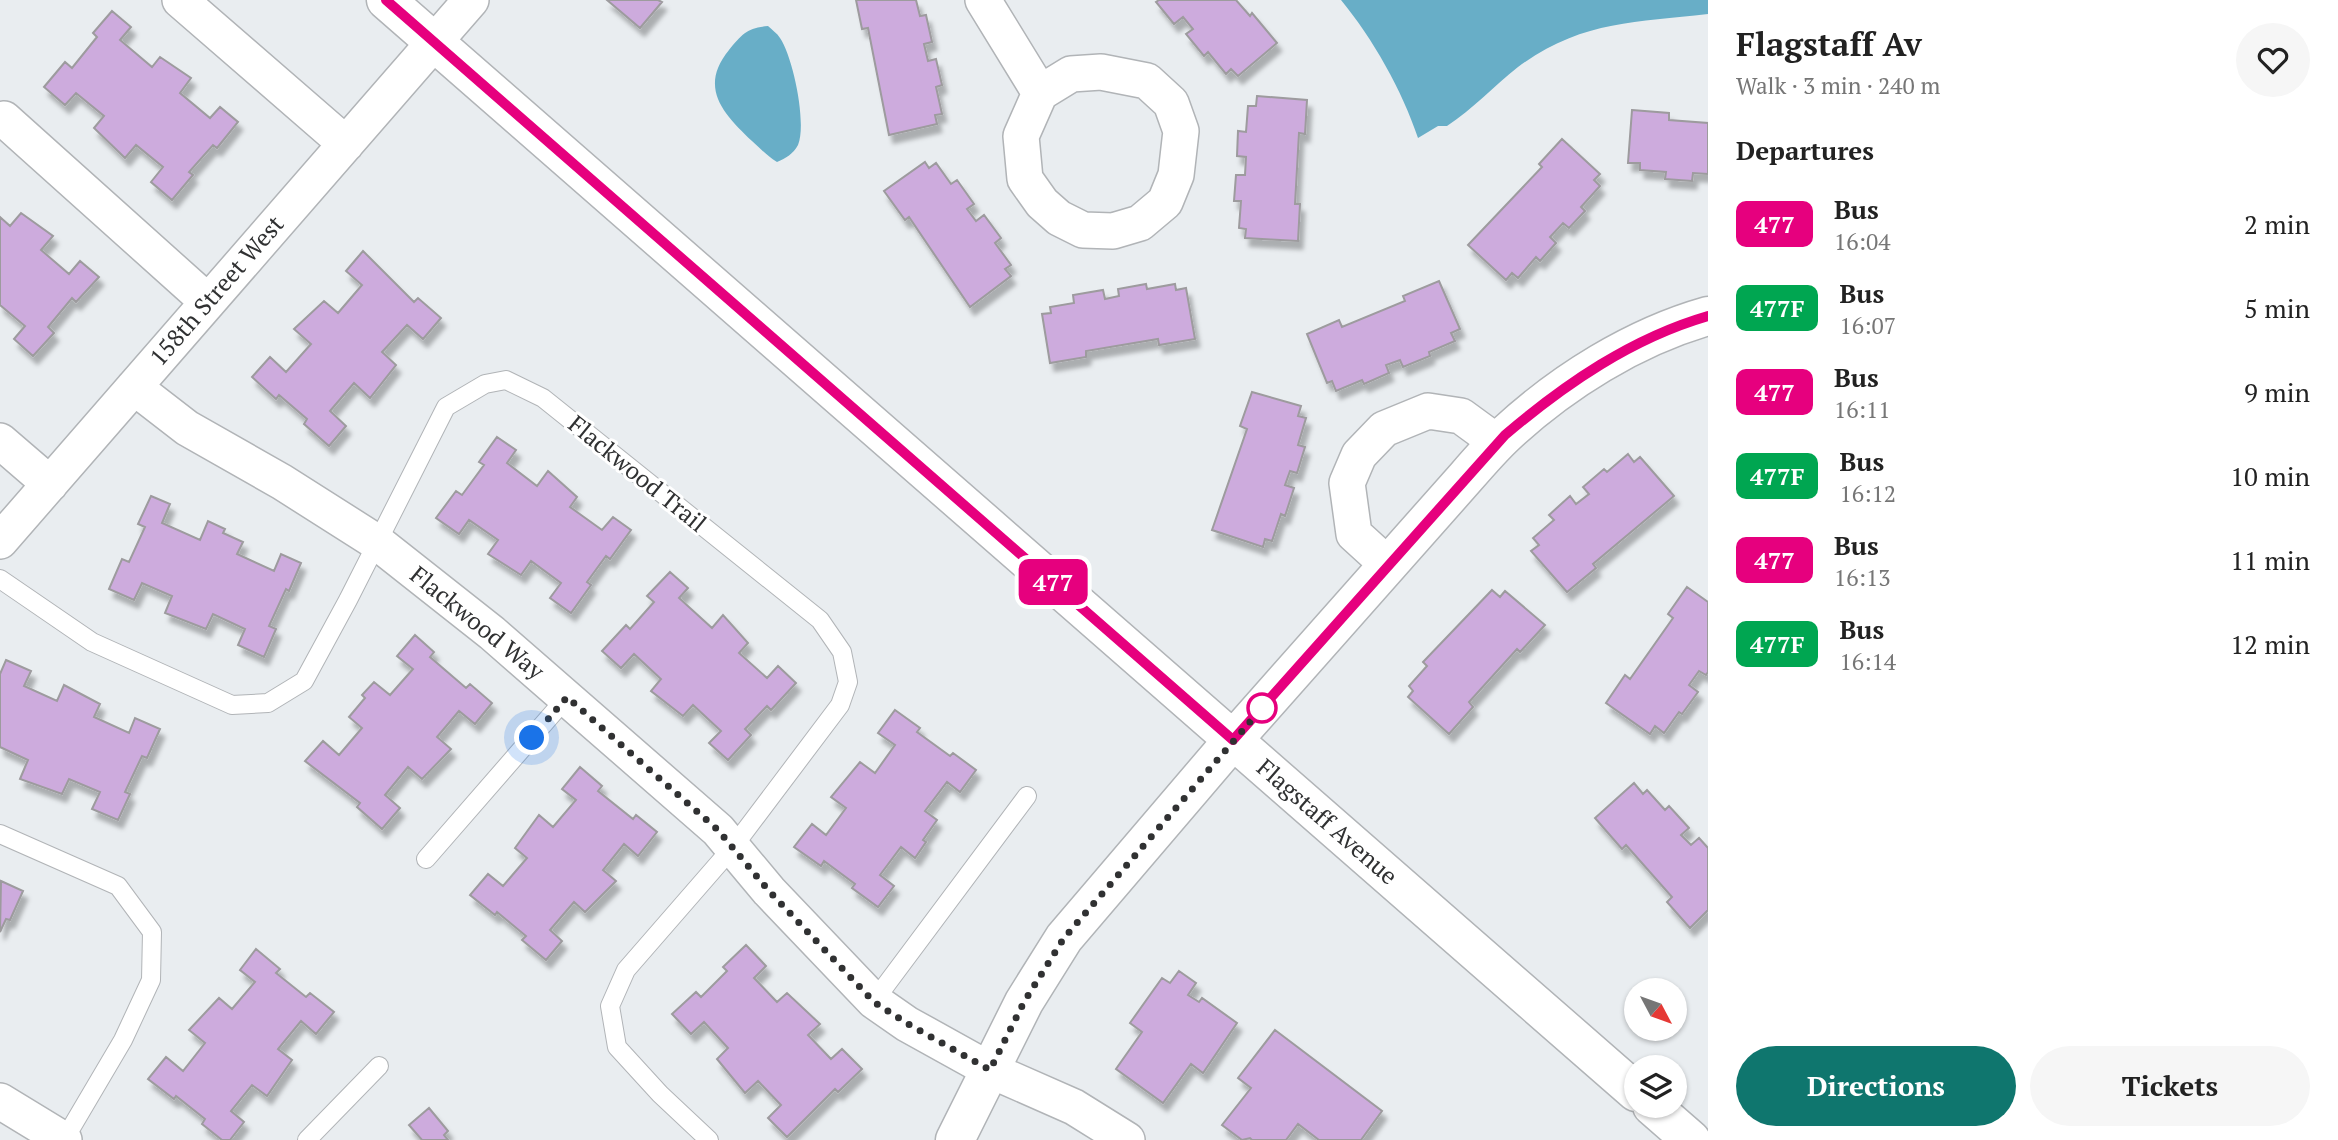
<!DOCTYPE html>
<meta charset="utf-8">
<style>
body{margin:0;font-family:"PT Serif",serif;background:#f6f6f6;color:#222;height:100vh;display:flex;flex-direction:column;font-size:26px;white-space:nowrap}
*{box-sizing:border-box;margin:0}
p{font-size:23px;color:#767676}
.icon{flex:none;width:38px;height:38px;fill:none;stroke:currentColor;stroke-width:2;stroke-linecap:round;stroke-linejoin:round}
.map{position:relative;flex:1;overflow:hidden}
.sheet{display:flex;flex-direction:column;background:#fff;width:630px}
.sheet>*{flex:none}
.badge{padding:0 14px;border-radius:10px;font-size:24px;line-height:46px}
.needle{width:46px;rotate:131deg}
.controls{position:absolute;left:1624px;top:978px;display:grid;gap:14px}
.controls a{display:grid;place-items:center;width:63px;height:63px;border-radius:50%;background:#fff;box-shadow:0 2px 5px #0004;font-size:35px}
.you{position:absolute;width:35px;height:35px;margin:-18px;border:5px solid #fff;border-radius:50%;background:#1a73e8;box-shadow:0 0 0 10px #1a73e833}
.map>.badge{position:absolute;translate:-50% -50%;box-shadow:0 0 0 4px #fff}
h2{padding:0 28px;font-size:26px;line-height:63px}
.round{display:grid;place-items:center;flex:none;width:74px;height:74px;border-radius:37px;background:#f6f6f6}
.overview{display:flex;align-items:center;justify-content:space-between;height:119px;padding:0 28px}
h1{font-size:33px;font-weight:700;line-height:52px}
.button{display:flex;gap:14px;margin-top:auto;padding:14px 28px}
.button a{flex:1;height:80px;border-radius:42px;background:#0f766e;color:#fff;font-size:28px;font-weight:700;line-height:80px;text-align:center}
.button a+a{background:#f6f6f6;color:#222}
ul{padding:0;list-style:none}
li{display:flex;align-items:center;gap:21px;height:84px;padding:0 28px}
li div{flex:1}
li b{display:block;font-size:26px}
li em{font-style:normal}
li .badge{min-width:77px;font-weight:700;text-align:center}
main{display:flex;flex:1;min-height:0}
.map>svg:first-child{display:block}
</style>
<main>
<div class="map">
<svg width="1708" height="1140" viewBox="0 0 1708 1140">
<defs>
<filter id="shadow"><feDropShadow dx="4.5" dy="8" stdDeviation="2" flood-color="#0004"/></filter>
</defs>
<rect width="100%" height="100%" fill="#e9edf0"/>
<path fill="#68aec7" d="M1341,0H1708V14C1634,23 1582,20 1518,67C1494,86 1473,109 1447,126H1438L1418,138C1402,90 1373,39 1341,0Z
M768,26C772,30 777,33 780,38C793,57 807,123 798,145C793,154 786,158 777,162C767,156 761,149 752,141C724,114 698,88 729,50C742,34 747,28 768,26Z"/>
<path fill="#cdabdd" stroke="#9d9b9e" stroke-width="2" filter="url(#shadow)" d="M607,0H658L662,2L640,28Z
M856,0H916L920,16L926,15L932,42L924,44L928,61L936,59L942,85L936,87L942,114L935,115L937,124L889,135L868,28L862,29Z
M1159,0H1236L1250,16L1252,13L1277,43L1238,76L1231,69L1226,74L1208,52L1204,56L1186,34L1193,29L1183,17L1174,24L1156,2Z
M112,11L131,27L120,40L152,67L160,57L191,78L180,93L210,118L220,107L238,122L217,148L213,145L189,172L193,175L172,200L151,182L163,167L136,145L125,158L94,128L104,116L76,93L65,105L44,87L65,62L72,68L97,37L93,33Z
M1257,96L1307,100L1305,134L1299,133L1295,204H1300L1298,241L1245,238L1246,229L1239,228L1241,201H1234L1236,175H1245L1246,157L1237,156L1238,131L1246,132L1248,106H1256Z
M1632,110L1669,113V120L1708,123V174L1693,173L1692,181L1665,179L1666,172L1640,170V163H1628Z
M1562,139L1600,174L1594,180L1600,186L1581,207L1585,211L1569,228L1563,223L1550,237L1556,243L1540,261L1536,257L1518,278L1512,273L1506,280L1468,245L1542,167L1539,164Z
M925,162L929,168L936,163L951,184L957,180L974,204L967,209L976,221L984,215L1001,238L995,243L1011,265L1005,269L1011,276L970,307L909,217L905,220L884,191Z
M21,213L53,236L41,250L69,274L80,261L99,277L76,302L72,298L48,327L54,333L33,356L14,339L25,326L0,305V217L10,226Z
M363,251L414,302L418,298L441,318L423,339L407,325L382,352L396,365L370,398L354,383L330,411L346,426L329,446L304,424L307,419L279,395L276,399L252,377L270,357L286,372L311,344L294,329L324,301L338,313L362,285L346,271Z
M1439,281L1460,329L1451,333L1455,341L1429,352L1430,356L1403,367L1400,360L1386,365L1389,373L1364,384L1362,380L1336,391L1332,381L1327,383L1307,334L1339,320L1342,327L1405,301L1403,296Z
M1146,284L1147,289L1175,284L1176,290L1186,288L1195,339L1159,345L1158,339L1086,351V357L1050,363L1042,314L1051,313L1050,307L1074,303L1073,295L1103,290L1105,299L1119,296L1118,289Z
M1252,392L1301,406L1298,416L1306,418L1298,445L1305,447L1297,473L1290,471L1285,485L1294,488L1285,516L1281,514L1272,541L1265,539L1263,547L1212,530L1247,429L1240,426Z
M497,437L516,450L507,463L537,486L548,471L577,497L570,507L602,530L613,517L631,530L610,559L606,556L587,582L591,585L571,613L550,598L561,583L531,561L521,575L488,554L498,540L469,520L459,534L436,518L456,491L462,495L484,465L479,462Z
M1628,454L1634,462L1640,457L1674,496L1593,564L1596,568L1567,592L1531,551L1539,545L1533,538L1554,520L1549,515L1570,496L1576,504L1589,494L1583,487L1604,469L1607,472Z
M151,496L170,504L162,523L200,540L208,521L225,529L223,533L243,542L237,554L274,571L281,554L301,563L289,591L286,589L269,626L276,629L264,657L238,645L245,629L213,614L206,629L165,613L172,596L142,583L134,600L109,589L122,559L129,562L145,527L138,524Z
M670,572L688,588L679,598L712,628L723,615L748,643L739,653L767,678L778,666L796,683L771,710L767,706L745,729L751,735L728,760L709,743L721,731L693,705L683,716L651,691L661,679L634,654L621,668L602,651L626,625L630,629L654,602L647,596Z
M1687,587L1708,602V672L1706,675L1699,671L1689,685L1698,692L1682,714L1679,712L1664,733L1655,726L1650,734L1606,703L1625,675L1630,679L1673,618L1668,614Z
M1492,590L1500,597L1505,591L1545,625L1520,652L1517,649L1469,702L1473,707L1449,734L1408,697L1413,691L1409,686L1427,666L1423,662Z
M415,635L434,652L430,657L466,688L470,684L492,703L475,724L459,711L437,737L451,749L422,779L408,767L385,795L400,808L382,829L357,807L360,803L305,761L323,741L339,755L362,728L349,717L365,698L362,695L374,682L390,695L413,669L397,656Z
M6,660L31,671L24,686L57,701L64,685L100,704L94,717L129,733L135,718L160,729L147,758L142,756L125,792L130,794L118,820L92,809L100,792L69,779L62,794L20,779L28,760L0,747V674Z
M895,710L920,728L917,732L950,756L953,753L976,770L960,792L947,782L925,811L937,820L923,840L926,842L915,858L901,847L880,875L894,886L878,907L852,888L855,884L824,861L821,866L794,847L812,824L826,835L846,808L831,797L860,762L875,773L895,745L878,733Z
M580,767L602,786L598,791L633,819L636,815L657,832L638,856L624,844L603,870L616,881L585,912L574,902L550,930L562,941L546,960L522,940L526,936L497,912L495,915L470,895L488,874L503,886L527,858L515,848L539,815L553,827L576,800L562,789Z
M1634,783L1643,794L1647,790L1665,810L1669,806L1689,828L1681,835L1691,845L1699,838L1708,848V910L1690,928L1667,902L1672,897L1626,845L1622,849L1595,818Z
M1,881L23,891L10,920L6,919L0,932Z
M746,945L766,966L754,978L777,1002L787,993L820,1024L808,1035L831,1059L842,1049L862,1069L838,1092L835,1089L787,1137L768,1118L781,1105L758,1081L745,1093L717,1059L728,1048L704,1022L691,1034L672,1014L696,992L701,997L727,971L723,967Z
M256,949L280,969L276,973L306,997L310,993L334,1012L316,1034L301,1021L278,1049L292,1060L267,1096L252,1085L231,1111L244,1122L230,1140H222L202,1124L205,1119L176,1096L174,1099L148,1079L166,1057L183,1071L205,1043L189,1030L219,998L232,1009L255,982L240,970Z
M1179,971L1196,983L1188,995L1199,1002L1202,998L1237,1023L1203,1073L1191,1064L1163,1103L1116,1069L1142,1032L1130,1023L1162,978L1170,983Z
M1275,1030L1382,1111L1361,1140H1319L1298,1124L1286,1140H1252L1250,1138L1242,1140L1222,1125L1251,1088L1238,1078Z
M429,1108L448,1131L444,1135L448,1140H422L409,1125Z"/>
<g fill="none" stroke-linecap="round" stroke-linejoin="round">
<g stroke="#b1b4b7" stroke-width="20">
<path id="service" d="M0,579L92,642L232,705L268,703L304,681L348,600L446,407L485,384L506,380L543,398L820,620L842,652L848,682L840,705L733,847L626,970L610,1006L617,1047L660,1094L709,1140
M0,834L118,886L152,932L151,980L123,1040L64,1140
M426,859L567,697
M874,1001L1027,796
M307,1140L379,1066"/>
</g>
<g stroke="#b1b4b7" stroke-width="38">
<path id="minor" d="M180,0L346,144
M983,0L1040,93
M1101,72L1147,81L1171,103L1181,131L1176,175L1165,202L1140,223L1113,231L1083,230L1059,218L1042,203L1025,179L1021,136L1040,93L1071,74Z
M4,119L208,302
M134,387L187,428L282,482L378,543L492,633L718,830L769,891L874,1001L907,1024L990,1070L1074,1107L1127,1140
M0,441L50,484
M0,541L471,0
M1388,565L1354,534L1347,483L1359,455L1384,429L1428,411L1461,416L1498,443
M0,1101L64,1140"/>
</g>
<g stroke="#b1b4b7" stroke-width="41">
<path id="tertiary" d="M386,0L1636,1092
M1652,1106L1691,1140
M955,1140L1024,1002L1064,938L1233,740L1466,477C1479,462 1492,447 1506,434C1562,382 1634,337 1708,316"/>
</g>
<use href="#service" stroke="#fff" stroke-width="18"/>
<use href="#minor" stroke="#fff" stroke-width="35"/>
<use href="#tertiary" stroke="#fff" stroke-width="38"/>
</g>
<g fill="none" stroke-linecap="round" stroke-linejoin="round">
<g stroke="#fff" stroke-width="16">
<path id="line" d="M386,0L1233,740L1505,435C1565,384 1632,338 1708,316"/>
</g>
<use href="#line" stroke="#e6007e" stroke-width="10"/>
<path stroke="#303132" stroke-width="7" stroke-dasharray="0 12.6" d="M532,738L567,697L718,830L769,891L874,1002L908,1024L990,1070L1024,1002L1064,938L1262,708"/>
</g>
<circle fill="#fff" stroke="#e6007e" stroke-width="3.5" cx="1262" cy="708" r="14"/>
<g text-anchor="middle" stroke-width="6" stroke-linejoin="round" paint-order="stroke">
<g font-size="24" fill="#303132" stroke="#fff">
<text transform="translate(217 291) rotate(-49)" y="8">158th Street West</text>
<text transform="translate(637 474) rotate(39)" y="8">Flackwood Trail</text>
<text transform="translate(477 623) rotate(39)" y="8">Flackwood Way</text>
<text transform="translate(1327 822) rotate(41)" y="8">Flagstaff Avenue</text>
</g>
</g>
</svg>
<div class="controls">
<a><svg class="needle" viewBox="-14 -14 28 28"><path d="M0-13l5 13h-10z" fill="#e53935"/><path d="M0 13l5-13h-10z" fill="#767676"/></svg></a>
<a><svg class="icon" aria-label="layers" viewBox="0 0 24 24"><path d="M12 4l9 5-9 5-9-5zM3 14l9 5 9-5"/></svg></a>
</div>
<div class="you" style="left:532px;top:738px"></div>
<b class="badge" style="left:1053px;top:582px;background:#e6007e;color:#fff">477</b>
</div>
<section class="sheet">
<div class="overview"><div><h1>Flagstaff Av</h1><p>Walk · 3 min · 240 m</p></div><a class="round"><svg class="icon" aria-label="heart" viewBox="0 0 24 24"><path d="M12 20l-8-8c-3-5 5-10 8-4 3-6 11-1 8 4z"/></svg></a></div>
<h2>Departures</h2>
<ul>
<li><span class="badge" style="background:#e6007e;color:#fff">477</span><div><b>Bus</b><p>16:04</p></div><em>2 min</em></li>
<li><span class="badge" style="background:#00a651;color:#fff">477F</span><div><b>Bus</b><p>16:07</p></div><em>5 min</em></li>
<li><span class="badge" style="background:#e6007e;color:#fff">477</span><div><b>Bus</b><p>16:11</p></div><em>9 min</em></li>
<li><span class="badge" style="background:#00a651;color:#fff">477F</span><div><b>Bus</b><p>16:12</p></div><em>10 min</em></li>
<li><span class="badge" style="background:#e6007e;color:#fff">477</span><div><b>Bus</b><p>16:13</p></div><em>11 min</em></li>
<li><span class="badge" style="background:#00a651;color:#fff">477F</span><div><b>Bus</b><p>16:14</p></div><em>12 min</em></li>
</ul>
<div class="button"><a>Directions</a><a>Tickets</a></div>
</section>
</main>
